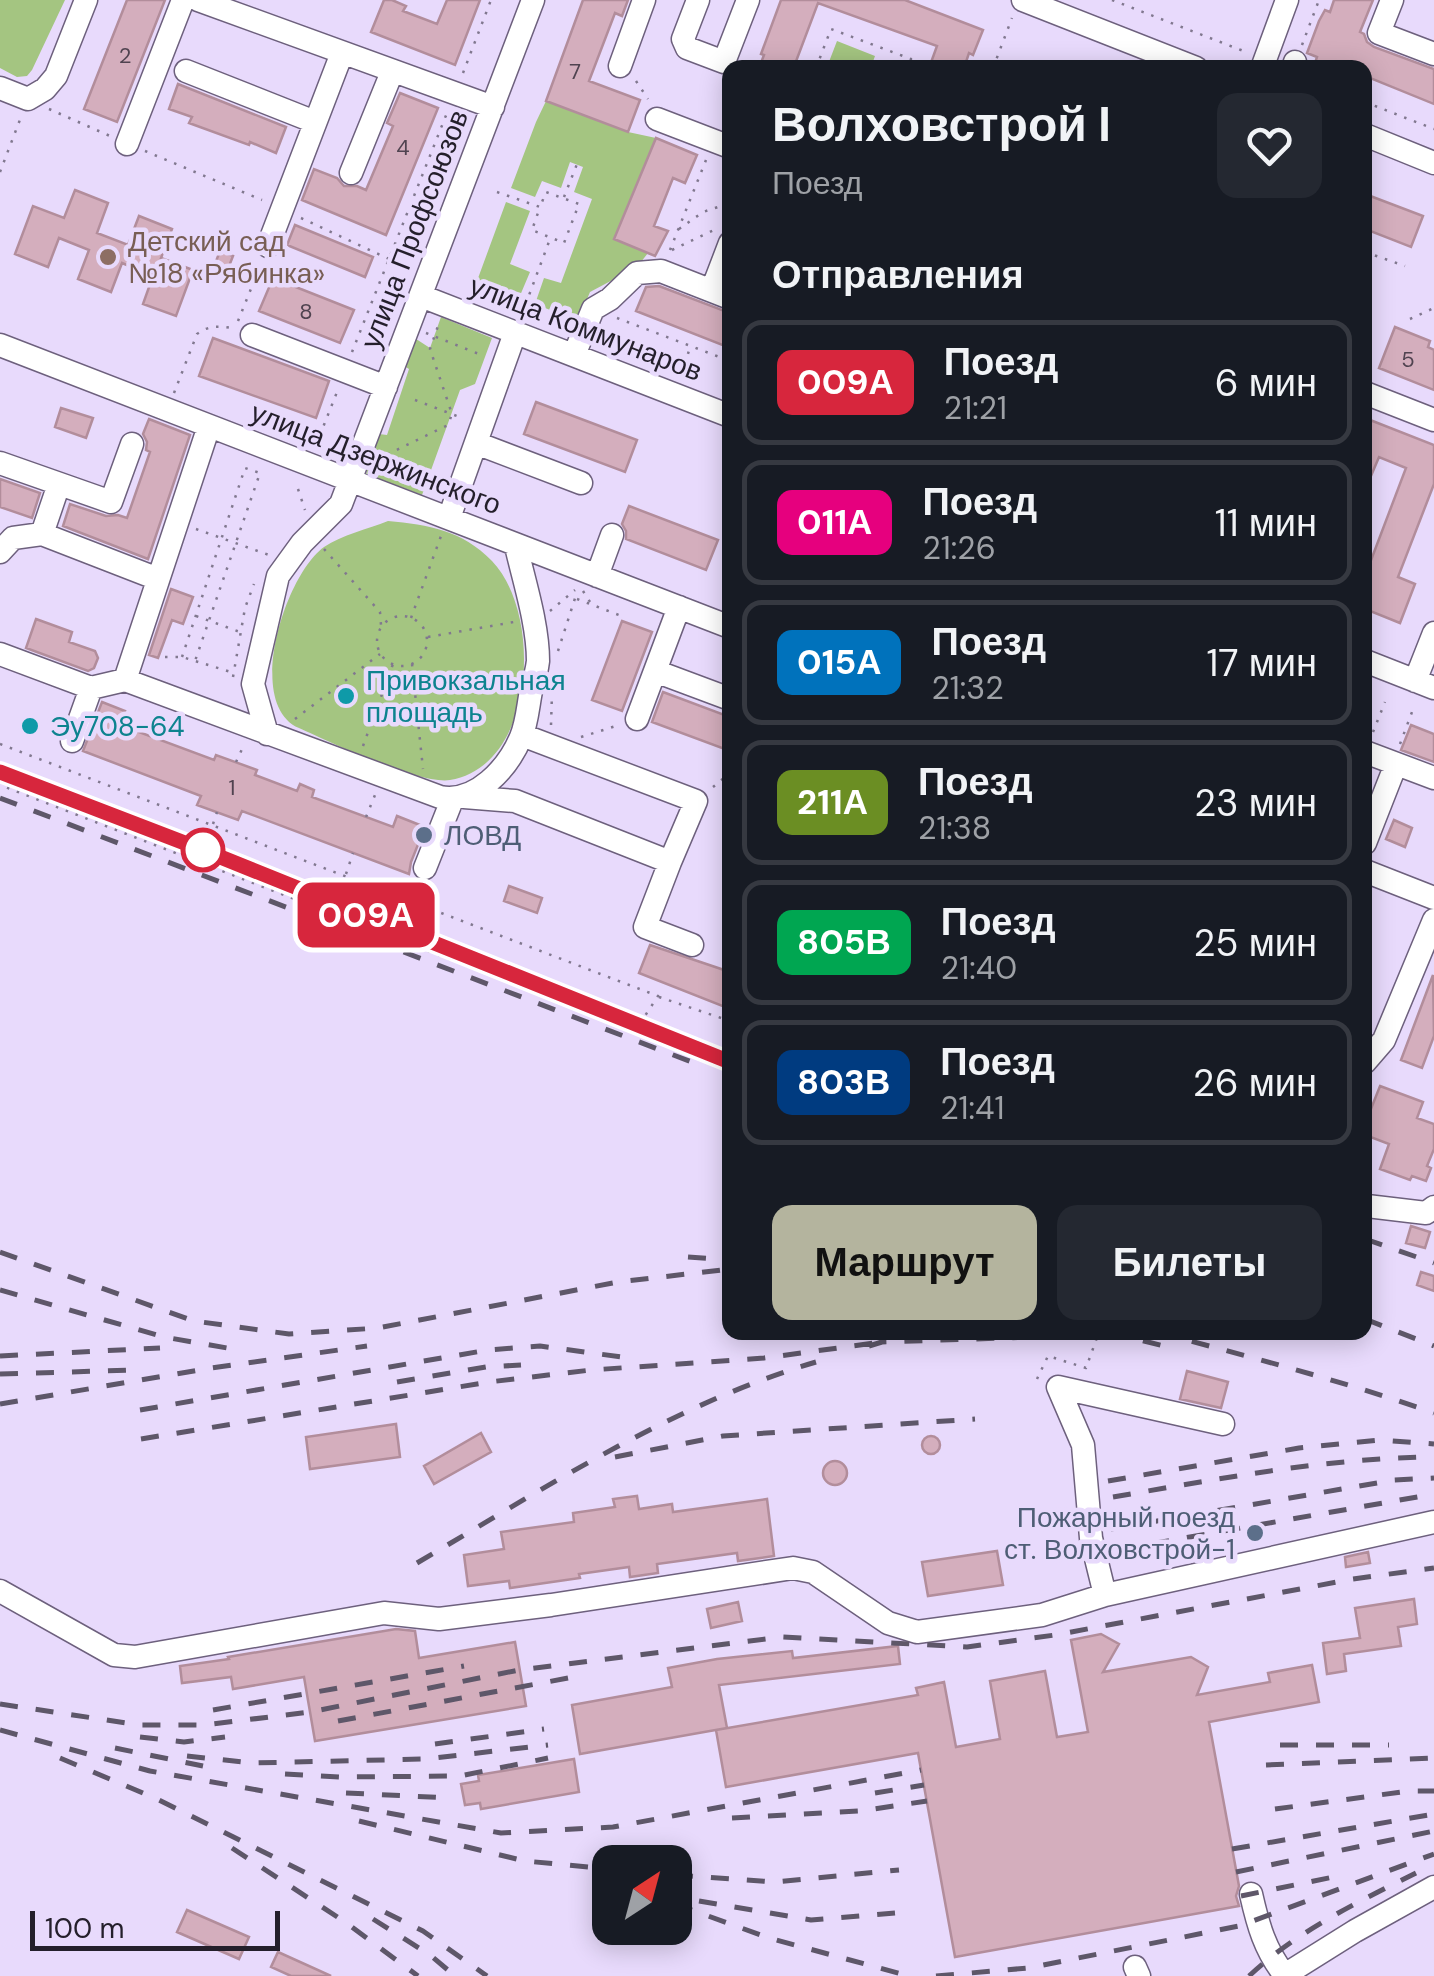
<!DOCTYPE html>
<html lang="ru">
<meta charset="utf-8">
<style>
body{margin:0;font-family:"DM Sans",sans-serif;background:#242831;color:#f1f3f6;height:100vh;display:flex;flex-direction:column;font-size:38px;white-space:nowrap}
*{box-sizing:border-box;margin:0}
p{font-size:32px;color:#9ea1a6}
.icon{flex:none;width:55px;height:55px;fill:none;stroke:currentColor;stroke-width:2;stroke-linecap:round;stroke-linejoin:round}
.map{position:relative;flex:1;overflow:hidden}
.panel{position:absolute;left:722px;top:60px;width:650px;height:1280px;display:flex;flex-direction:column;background:#171b24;border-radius:20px;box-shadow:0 5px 25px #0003}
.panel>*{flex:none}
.badge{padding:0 20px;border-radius:15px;font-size:35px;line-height:65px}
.needle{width:65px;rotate:36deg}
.tools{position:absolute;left:592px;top:1845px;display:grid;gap:20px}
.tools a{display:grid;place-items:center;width:100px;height:100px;border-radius:20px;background:#171b24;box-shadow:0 5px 25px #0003;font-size:50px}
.scale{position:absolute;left:30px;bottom:25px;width:250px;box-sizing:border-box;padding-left:10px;border:5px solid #241f2b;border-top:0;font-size:28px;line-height:35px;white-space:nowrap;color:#241f2b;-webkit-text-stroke:8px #e8dafc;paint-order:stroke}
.map>.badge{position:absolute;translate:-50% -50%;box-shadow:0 0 0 5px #fff}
h2{padding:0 50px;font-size:38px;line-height:90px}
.round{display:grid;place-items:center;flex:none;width:105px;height:105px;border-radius:20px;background:#242831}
.overview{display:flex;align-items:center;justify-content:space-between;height:170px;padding:0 50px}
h1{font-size:48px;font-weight:700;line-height:75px}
.action{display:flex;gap:20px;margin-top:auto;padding:20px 50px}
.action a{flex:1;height:115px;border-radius:20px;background:#b4b49e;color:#111;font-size:40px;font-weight:700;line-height:115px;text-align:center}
.action a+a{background:#242831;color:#f1f3f6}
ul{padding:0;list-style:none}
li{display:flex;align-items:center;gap:30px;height:125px;margin:0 20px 15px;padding:0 30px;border:5px solid #363941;border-radius:20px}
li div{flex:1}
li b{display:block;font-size:38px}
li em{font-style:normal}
li .badge{min-width:110px;font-weight:700;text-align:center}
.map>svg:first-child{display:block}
</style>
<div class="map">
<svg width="1434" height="1976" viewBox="0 0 1434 1976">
<rect width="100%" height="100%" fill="#e8dafc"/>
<path fill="#a4c581" d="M0,0H65L32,70L27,76L17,77L0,68Z
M837,41L875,56L871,67H827Z
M546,101L628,132L656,138L614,239L648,253L637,267L590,292L578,321L535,304L544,278L561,283L592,199L574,192L583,167L570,162L561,188L542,181L535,197L511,188L536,122Z
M506,202L530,211L510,264L530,272L519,298L477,281Z
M441,317L492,338L475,384L460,390L422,495L366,474L379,434L387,435L409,369L401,364L413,337L430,348Z
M388,521C429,525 462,530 492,561C543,614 536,766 450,780C420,785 330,742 299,728C244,704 285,575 324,547C342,535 368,529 388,521Z"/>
<path fill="#d4aebd" stroke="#b28d9b" stroke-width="2.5" d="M127,0H165L117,122L84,109Z
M384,0H392L406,6L403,11L437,24L447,0H480L455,65L371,32Z
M583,0H628L622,16L615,13L589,81L640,100L628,132L546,101Z
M781,0H905L983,30L973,55L969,53L964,68H929L937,46L818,3L795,64L792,62L790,68H759L764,55L761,54Z
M1334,0H1373L1360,32L1364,34L1367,42L1374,47L1434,69V104L1365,76V68H1335L1316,60L1317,57L1307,53L1319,21L1325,10L1330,12Z
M178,84L286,127L276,153L250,142L249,145L189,123L192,117L169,109Z
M400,93L438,108L386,235L302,200L314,169L337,178L344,186H357L366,190L393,126L387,123Z
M656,138L697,155L685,183L673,178L654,226L668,231L655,256L614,239Z
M75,190L108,203L97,233L128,245L139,216L172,229L161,258L193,270L176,316L143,304L153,276L122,263L111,292L78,279L89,250L59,238L48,267L15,254L33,206L64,218Z
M1365,194L1423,216L1411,247L1365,229Z
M295,225L373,257L365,277L287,245Z
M220,251L233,256L226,274L213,269Z
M273,278L354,310L340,343L259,311Z
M659,286L730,313V348L636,311L646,287Z
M1395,327L1430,341L1428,347L1434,350V390L1379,368Z
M213,338L329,381L316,418L199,376Z
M536,402L637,440L625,472L524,434Z
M61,408L93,418L86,438L55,427Z
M1365,418L1434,445V484L1398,577L1415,584L1400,623L1365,609V576L1406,468L1379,457L1365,490Z
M149,419L190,435L148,559L63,526L70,504L106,516L118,515L127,518L150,452L146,450L147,442L143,434Z
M0,479L40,493L32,518L0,507Z
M629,506L718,540L706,570L626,539V531L622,524Z
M171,589L193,597L183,624L172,620L158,658L149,655Z
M36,619L72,632L69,642L95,651L98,658L94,668L88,671L26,648Z
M622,621L652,632L622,711L592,700Z
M663,692L730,717V751L652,722Z
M102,702L125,711L120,725L214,760L216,755L257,770L255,775L297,791L300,784L314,790L312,797L393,827L397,816L425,827L411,862L409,874L242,811L238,820L197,805L201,796L83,751Z
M1411,725L1434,734V762L1401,750Z
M1394,820L1412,828L1405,847L1386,839Z
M509,886L542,898L537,913L504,901Z
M650,945L730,972V1009L639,973Z
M1433,975L1434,1036L1422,1068L1401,1060Z
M1380,1086L1423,1102L1417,1118L1434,1124V1149L1427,1166L1431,1168L1426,1181L1412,1176L1410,1180L1380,1169L1389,1144L1365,1135V1124Z
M1411,1226L1430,1232L1425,1248L1406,1243Z
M1421,1272L1434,1276V1291L1417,1285Z
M1187,1371L1228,1382L1221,1408L1180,1399Z
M396,1424L400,1457L310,1469L306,1437Z
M481,1433L491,1452L434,1484L424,1466Z
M922 1445a9 9 0 1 1 18 0a9 9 0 1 1-18 0Z
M823 1473a12 12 0 1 1 24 0a12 12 0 1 1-24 0Z
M637,1496L639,1509L672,1504L673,1512L767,1499L774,1556L738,1561L737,1553L657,1564L658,1573L630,1577L629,1567L579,1574L580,1578L510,1588L509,1581L468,1586L464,1555L504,1549L501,1532L574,1522L573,1513L615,1507L613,1499Z
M997,1551L1003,1585L928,1596L922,1562Z
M1368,1552L1370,1563L1346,1567L1345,1557Z
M1414,1599L1417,1624L1398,1627L1401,1646L1344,1654L1346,1671L1327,1674L1323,1643L1360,1638L1355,1608Z
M738,1602L742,1621L711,1628L707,1609Z
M396,1629L415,1631L419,1658L515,1642L526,1706L315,1741L304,1677L233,1689L231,1677L182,1683L180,1666L229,1659L228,1657Z
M1101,1634L1119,1644L1103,1672L1191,1657L1208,1667L1197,1695L1270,1682L1268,1673L1312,1665L1319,1702L1209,1722L1239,1886L1236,1896L1239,1906L955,1957L918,1753L726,1787L716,1730L918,1695L916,1688L944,1682L956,1747L1000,1739L990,1681L1045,1671L1057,1737L1088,1732L1071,1640Z
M898,1646L900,1664L719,1685L727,1728L580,1754L572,1705L672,1687L668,1668L717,1659L792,1651L793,1658Z
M574,1759L579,1792L481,1809L480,1803L465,1805L461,1784L479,1781L478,1775Z
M187,1910L249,1937L239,1959L177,1932Z
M278,1952L331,1976H291L271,1967Z"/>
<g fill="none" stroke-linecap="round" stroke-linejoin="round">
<g stroke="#6d607d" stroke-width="25">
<path id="minor" d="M198,0L493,107
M698,0L683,39L687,48L724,62L748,0
M1023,0L1196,68
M1392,0L1379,33L1434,54
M620,66L644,0
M1262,68L1287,0
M1293,68L1295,62
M186,71L315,122
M0,88L28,99L45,89L56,76L86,0
M657,119L730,147
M1365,135L1434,163
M127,144L183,0
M351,173L392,72
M268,246L342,53
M712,290L730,243
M421,296L730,416
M252,335L386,387
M0,345L730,627
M574,355L593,309L610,299L637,273L661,271L730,298
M1365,393L1434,420
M476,443L581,483
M0,463L111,502L132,444
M59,484L42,534L158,579
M449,518L515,333
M0,552L13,538L42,534
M597,576L612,535
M0,654L91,688L125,680L440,797C476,804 508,768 521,737C527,723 528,706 531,691C534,681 537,670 538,661C538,624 524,581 516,546
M1365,661L1434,688
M655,671L730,699
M125,680L209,426
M1415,681L1434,633
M637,719L679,607
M267,734L253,684L278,576L302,543L341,504L533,0
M72,741L91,688
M1365,752L1434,778
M464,797L515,801L670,862L696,801L522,735
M1365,843L1396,764
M670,862L645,927L692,945
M425,868L452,800
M1365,871L1434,898
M1365,1062L1384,1040L1434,920
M1367,1206L1426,1213L1434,1207
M0,1591L114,1655L135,1657L384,1613L439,1619L551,1605L793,1568L813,1572L888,1623L917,1632L1042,1615L1105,1595L1434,1522
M1105,1595L1091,1538L1083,1445L1058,1387L1223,1424
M1251,1894C1258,1925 1265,1950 1284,1974
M1135,1967L1139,1976
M1283,1976L1355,1931L1434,1887"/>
</g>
<path stroke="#81788f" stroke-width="2.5" stroke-dasharray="2.5 8" stroke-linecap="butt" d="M1112,0L1246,52
M1302,45L1319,0
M816,68L831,29L911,59L908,68
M993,68L1012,18
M463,73L491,0
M636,81L648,99
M1365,102L1434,129
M49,109L110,136
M145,151L262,200
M0,172L21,117
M497,192L540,207L532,230L564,243L579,204L546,192L540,207
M564,197L577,164
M301,218L389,259
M679,229L703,212L730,203
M670,250L706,160
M672,250L714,230
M1365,252L1405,266
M522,314L550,239
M617,318L730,361
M1410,319L1434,308
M238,321L261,264
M426,333L484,356
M352,352L447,113
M685,364L690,347
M174,393L197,334C209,325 219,326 233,328
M415,400L462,418
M316,445L337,392
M378,459L448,425L452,414L430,349L438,326
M298,489L305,510
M196,529L269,555
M324,549L380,612L381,625
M583,591L592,605
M577,599L624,617
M550,611L575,590
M196,616L240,632
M377 641a25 25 0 1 1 50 0a25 25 0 1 1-50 0Z
M411,618L441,536
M428,637L514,622
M558,651L577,592
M165,657H182L231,672
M182,657L245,468L260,473L195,661
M412,664L423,769
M233,677L245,608L254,584
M295,719L380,654
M551,725L552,693
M1373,732L1385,702
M581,737L616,726
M0,744L658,996L635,1031L0,785
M1400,744L1412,712
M363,746L393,664
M236,762L243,747
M713,787L730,773
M366,817L375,795
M213,824L217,812
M346,874L353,853
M659,997L730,1021
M1365,1278L1367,1279
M1037,1379L1048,1356L1086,1368L1099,1332"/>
<use href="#minor" stroke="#fff" stroke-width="22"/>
<path stroke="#5e5769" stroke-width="5" stroke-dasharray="18 18" stroke-linecap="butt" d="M0,772L203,850L730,1062
M0,798L697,1064
M1365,1217L1369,1218
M1365,1239L1434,1263
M0,1252L194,1321L289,1334L378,1328L618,1282L730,1269
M688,1257L728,1260
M0,1290L164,1337L233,1349
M1365,1319L1434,1346
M1108,1332L1172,1348
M1157,1332C1250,1357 1343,1381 1434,1413
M869,1346L882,1342L1034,1337
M0,1356L160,1348
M0,1374L136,1370
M397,1382L486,1367L521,1365
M0,1404L211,1368L367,1346
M140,1410L488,1350L540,1346L629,1358
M141,1439L489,1382L591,1370L764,1358L882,1342
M615,1457L723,1436L975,1419
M1108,1481L1299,1448L1381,1440L1434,1444
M1113,1497C1219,1479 1325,1458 1434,1457
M1111,1529L1394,1480L1434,1478
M1116,1550L1434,1494
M417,1563C545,1488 673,1404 816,1362
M0,1704L140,1725H204L310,1712L519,1670L782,1637L967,1647L1055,1635L1353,1579L1434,1568
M213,1710L464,1666
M338,1721L579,1676
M0,1730L150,1771L501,1833L613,1827L921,1770
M140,1737L184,1742L225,1737
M435,1744L544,1729
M1280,1745H1389
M115,1748L203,1766
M187,1756L252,1763L425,1759L548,1745
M60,1758L157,1799L423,1931L487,1976
M1266,1765L1434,1758
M285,1774L339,1777L460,1776L548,1758
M346,1793L451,1798
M875,1793L924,1785
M1275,1809L1409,1791H1434
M732,1818L860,1811L927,1801
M359,1821L525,1861L610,1869
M232,1848L345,1922L418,1976
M1232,1849L1434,1814
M1236,1872L1434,1831
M675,1875L774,1882L899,1870
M1241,1896L1343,1875
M699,1901L811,1920L895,1913
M675,1904L769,1938L909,1976
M373,1919L430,1955L455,1976
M936,1976L1028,1968L1239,1926L1434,1854
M1249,1976C1297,1931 1358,1902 1416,1873"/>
</g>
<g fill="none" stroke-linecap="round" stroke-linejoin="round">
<g stroke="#fff" stroke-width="22">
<path id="line" d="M0,772L203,850L730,1062"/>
</g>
<use href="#line" stroke="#d7263d" stroke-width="15"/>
</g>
<circle fill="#8d6e63" stroke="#e8dafc" stroke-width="4" cx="108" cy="257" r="10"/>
<g fill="#0f9aa8" stroke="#e8dafc" stroke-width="4">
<circle cx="346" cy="696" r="10"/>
<circle cx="30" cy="726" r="10"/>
</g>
<g fill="#5c6f8a" stroke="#e8dafc" stroke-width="4">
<circle cx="424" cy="835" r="10"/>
<circle cx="1255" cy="1533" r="10"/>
</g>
<circle fill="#fff" stroke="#d7263d" stroke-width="5" cx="203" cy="850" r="20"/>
<g text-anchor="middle" stroke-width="9" stroke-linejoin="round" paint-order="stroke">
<g font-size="22" fill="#504350">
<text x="125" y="63">2</text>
<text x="575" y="79">7</text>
<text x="403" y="155">4</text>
<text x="306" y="319">8</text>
<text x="1408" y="367">5</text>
<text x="232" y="795">1</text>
</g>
<g font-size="28" fill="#241f2b" stroke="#e8dafc">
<text transform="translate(414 229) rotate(-69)" y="10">улица Профсоюзов</text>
<text transform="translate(586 328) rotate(21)" y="10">улица Коммунаров</text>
<text transform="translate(376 458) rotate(21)" y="10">улица Дзержинского</text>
</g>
<g font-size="28" fill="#785e54" stroke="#e8dafc" text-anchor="start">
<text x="128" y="251">Детский сад<tspan x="128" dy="32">№18 «Рябинка»</tspan></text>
</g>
<g font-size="28" fill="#0d838f" stroke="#e8dafc" text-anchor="start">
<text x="366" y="690">Привокзальная<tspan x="366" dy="32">площадь</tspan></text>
<text x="50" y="736">Эу708-64</text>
</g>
<g font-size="28" fill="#4e5e75" stroke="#e8dafc" text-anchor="start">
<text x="444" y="845">ЛОВД</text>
<text x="1235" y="1527" text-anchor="end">Пожарный поезд<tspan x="1235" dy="32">ст. Волховстрой-1</tspan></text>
</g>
</g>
</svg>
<div class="tools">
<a><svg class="needle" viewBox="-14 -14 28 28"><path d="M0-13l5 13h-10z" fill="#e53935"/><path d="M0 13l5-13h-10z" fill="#9ea1a6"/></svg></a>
</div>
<div class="scale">100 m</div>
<b class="badge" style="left:366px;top:915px;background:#d7263d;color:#fff">009А</b>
<section class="panel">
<div class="overview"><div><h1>Волховстрой I</h1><p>Поезд</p></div><a class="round"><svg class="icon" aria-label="heart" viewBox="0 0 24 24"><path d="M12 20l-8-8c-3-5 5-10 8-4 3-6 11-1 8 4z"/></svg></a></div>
<h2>Отправления</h2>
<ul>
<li><span class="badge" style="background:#d7263d;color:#fff">009А</span><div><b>Поезд</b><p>21:21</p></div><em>6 мин</em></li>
<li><span class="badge" style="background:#e6007e;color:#fff">011А</span><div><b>Поезд</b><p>21:26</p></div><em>11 мин</em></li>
<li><span class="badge" style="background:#0072bc;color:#fff">015А</span><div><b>Поезд</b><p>21:32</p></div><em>17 мин</em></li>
<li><span class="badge" style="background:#6b8e23;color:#fff">211А</span><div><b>Поезд</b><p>21:38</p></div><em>23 мин</em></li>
<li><span class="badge" style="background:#00a651;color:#fff">805В</span><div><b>Поезд</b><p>21:40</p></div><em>25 мин</em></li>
<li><span class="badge" style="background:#003b80;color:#fff">803В</span><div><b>Поезд</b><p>21:41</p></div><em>26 мин</em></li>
</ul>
<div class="action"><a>Маршрут</a><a>Билеты</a></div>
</section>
</div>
